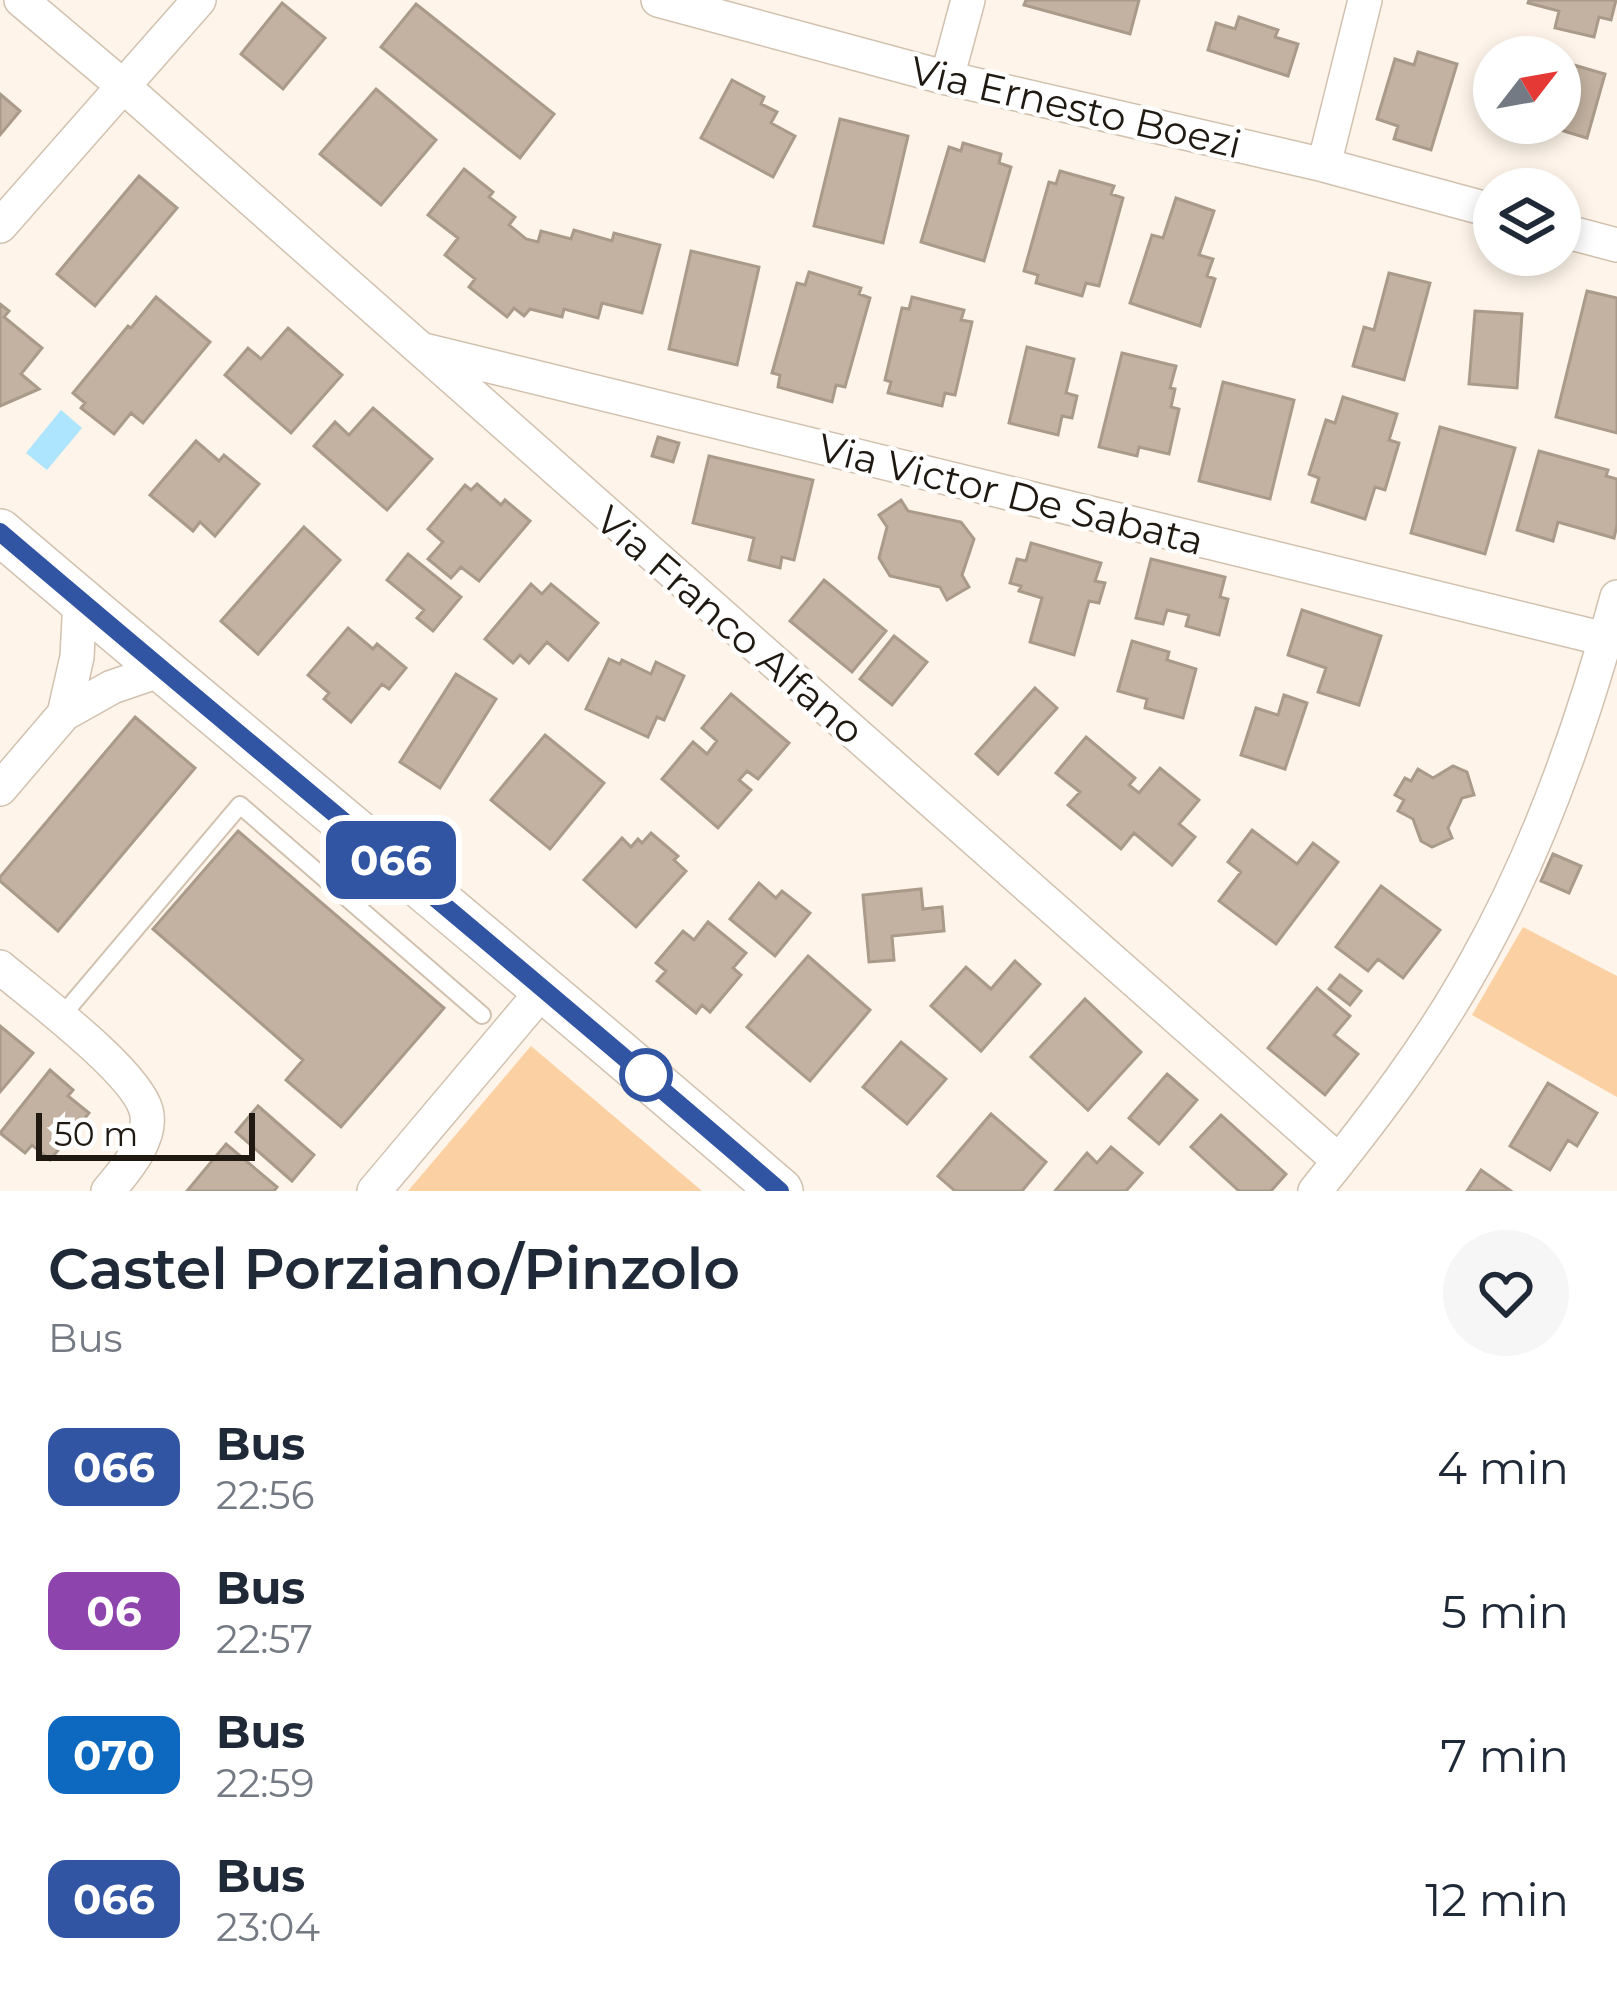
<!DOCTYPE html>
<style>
body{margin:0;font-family:Montserrat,sans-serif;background:#f6f6f7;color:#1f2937;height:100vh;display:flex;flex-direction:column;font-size:45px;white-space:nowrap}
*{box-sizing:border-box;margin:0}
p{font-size:39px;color:#747a83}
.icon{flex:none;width:66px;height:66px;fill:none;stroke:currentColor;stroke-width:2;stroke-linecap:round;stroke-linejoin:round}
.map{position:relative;height:1191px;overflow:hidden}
.side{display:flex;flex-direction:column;background:#fff;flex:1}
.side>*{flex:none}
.badge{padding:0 24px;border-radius:18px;font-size:42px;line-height:78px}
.needle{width:78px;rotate:59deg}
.controls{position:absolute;left:1473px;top:36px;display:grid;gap:24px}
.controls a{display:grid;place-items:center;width:108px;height:108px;border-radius:50%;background:#fff;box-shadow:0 6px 18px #0003;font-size:60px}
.scale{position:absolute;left:36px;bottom:30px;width:219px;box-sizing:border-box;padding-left:12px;border:6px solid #1f1912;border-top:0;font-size:33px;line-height:42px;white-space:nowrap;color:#1f1912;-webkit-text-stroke:9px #fff;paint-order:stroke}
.map>.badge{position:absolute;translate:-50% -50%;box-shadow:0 0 0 6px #fff}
.round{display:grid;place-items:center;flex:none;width:126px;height:126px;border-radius:63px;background:#f6f6f7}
.summary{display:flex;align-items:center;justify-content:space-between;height:204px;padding:0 48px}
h1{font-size:57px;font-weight:600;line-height:90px}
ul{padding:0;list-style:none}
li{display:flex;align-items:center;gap:36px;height:144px;padding:0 48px}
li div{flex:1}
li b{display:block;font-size:45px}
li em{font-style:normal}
li .badge{min-width:132px;font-weight:700;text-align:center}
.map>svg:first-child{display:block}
</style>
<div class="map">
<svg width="1617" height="1191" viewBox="0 0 1617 1191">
<rect width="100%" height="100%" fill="#fef4e9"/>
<path fill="#fbd1a4" d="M1523,927L1617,976V1097L1472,1015Z
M531,1046L702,1191H408Z"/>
<path fill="#ade4fe" d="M61,410L82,428L47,470L26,453Z"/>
<path fill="#c3b2a1" stroke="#aa9a89" stroke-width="3" d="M1026,0H1139L1130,34L1024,5Z
M1529,0H1616L1611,20L1599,17L1594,37L1555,28L1559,11L1528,3Z
M282,3L325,38L283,89L241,54Z
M416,4L554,114L520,158L381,47Z
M1239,17L1278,30L1275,37L1298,44L1288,76L1208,50L1216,23L1235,29Z
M1418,52L1457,64L1431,150L1394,139L1398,126L1377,119L1395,59L1414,65Z
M1560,61L1605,74L1587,138L1554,128L1556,123H1560L1562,102Z
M732,80L764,97L761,104L777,112L771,123L795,136L773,177L701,138Z
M376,89L436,140L381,205L320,154Z
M0,94L20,111L0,135Z
M840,119L908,136L883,243L814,226Z
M963,143L1001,154L999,163L1011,167L984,261L921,242L949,147L961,151Z
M464,169L493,192L489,197L515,217L509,225L526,239L538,242L541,231L571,239L574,230L612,241L614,233L660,245L642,313L602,303L598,318L564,309L562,317L530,309L524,316L514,308L507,317L469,287L475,279L445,255L458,238L428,215Z
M1060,171L1114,186L1111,194L1123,198L1099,286L1086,283L1082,296L1036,283L1038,275L1024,271L1049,182L1056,184Z
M139,176L177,208L95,306L57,274Z
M1176,198L1214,211L1199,255L1213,259L1207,276L1215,279L1200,326L1130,303L1152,235L1163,238Z
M691,251L759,267L737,365L669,349Z
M809,272L861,288L859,294L870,298L845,387L836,385L832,402L778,387L780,375L772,373L797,283L805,285Z
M1389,273L1430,283L1404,380L1353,366L1364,327L1374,330Z
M1587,291L1617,298V433L1556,417Z
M156,297L210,342L143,423L131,413L114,434L81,408L85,403L73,393L128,326L131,328Z
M912,297L964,310L961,320L972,322L955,395L945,393L942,406L888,393L891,382L885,380L902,308L909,309Z
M0,304L9,311L4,317L42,348L21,374L39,389L0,406Z
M1475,311L1522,314L1517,388L1469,384Z
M288,328L342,375L291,433L225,375L248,348L261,359Z
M1027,347L1074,359L1066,393L1077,396L1072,418L1062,416L1058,435L1009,423Z
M1122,353L1176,366L1170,388L1175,389L1171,407L1179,409L1169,454L1139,447L1137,456L1099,447Z
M1223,382L1294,400L1270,499L1199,481Z
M1343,397L1397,414L1389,440L1399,443L1385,490L1375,487L1365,519L1312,502L1319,478L1309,474L1326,420L1335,423Z
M373,408L432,459L387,510L314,446L335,422L349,435Z
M1440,427L1515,448L1485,554L1411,533Z
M658,437L679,443L673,462L652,456Z
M196,441L219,461L224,455L259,484L215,536L200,522L193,531L150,495Z
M1539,451L1608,470L1606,476L1617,479V525L1614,538L1558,522L1553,541L1517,530Z
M709,456L813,480L794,560L782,557L780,568L749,560L754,538L693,523Z
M477,484L501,505L505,500L530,521L479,581L461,567L451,578L428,559L443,542L428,529L465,485L471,490Z
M901,500L908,511L961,522L974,539L962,575L969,587L947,600L940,587L890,576L879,558L887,527L879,515Z
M304,527L340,560L258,654L221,621Z
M1031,543L1101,563L1095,581L1105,583L1099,603L1089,601L1074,655L1030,642L1042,598L1019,591L1021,586L1010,583L1017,559L1026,561Z
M408,554L461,597L433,631L417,618L424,610L387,580Z
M1151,559L1225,577L1220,597L1228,599L1219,635L1186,626L1189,615L1167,610L1163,624L1136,618Z
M824,580L886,631L852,672L790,621Z
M531,584L542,594L551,584L598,623L568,660L547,642L529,663L520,655L513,663L485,639Z
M1302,610L1381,636L1359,705L1318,692L1326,668L1288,655Z
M348,628L373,649L377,644L406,668L389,689L382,684L351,722L324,699L329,693L308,675Z
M894,636L927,662L892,705L860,679Z
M1132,641L1169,652L1167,660L1196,669L1183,718L1145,708L1147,699L1118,691Z
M609,659L620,664L622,660L651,674L656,662L684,676L664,720L657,717L648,737L586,709Z
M456,674L496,699L440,788L400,762Z
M1035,688L1057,708L998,774L976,754Z
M731,694L789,743L758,779L747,771L739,780L751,790L718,828L662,779L693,742L707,754L717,741L702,728Z
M1284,695L1307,703L1285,769L1241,755L1256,708L1278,715Z
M135,717L195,768L58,931L0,881V877Z
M545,735L604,783L550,849L491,800Z
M1086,737L1135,778L1129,785L1139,793L1160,768L1199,800L1179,824L1195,837L1172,865L1134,833L1121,849L1068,805L1080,792L1056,773Z
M1453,766L1467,772L1474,795L1462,798L1448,828L1452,838L1432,847L1421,841L1413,819L1398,811L1404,800L1395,795L1405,778L1411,781L1418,769L1433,778Z
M1252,830L1297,864L1313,843L1338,862L1276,944L1219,901L1241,872L1228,862Z
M238,831L444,1008L341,1127L286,1080L303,1060L153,929Z
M651,833L678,856L674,860L686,871L636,927L584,880L622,838L631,847L638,839L642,843Z
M1553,854L1581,866L1569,893L1541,881Z
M759,883L776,898L782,891L810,913L775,956L730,919Z
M1381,886L1440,930L1403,978L1378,959L1368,971L1336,947Z
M921,889L923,909L942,907L944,931L892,936L894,960L869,962L863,895Z
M708,922L746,953L733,968L741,975L710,1012L702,1005L696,1013L657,981L666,971L656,963L683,931L694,940Z
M808,956L870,1010L810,1081L747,1027Z
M1015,961L1040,984L981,1051L931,1006L966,967L991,989Z
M1340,975L1361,991L1350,1005L1329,989Z
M1317,988L1350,1016L1334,1035L1358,1054L1325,1095L1268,1048Z
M1085,999L1141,1052L1088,1110L1031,1057Z
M0,1026L33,1053L0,1092Z
M901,1042L946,1079L907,1124L863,1087Z
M50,1070L73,1090L68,1096L89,1113L50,1160L32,1145L25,1153L0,1133Z
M1167,1074L1197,1100L1159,1144L1129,1118Z
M1548,1083L1597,1113L1577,1146L1568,1140L1550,1170L1510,1146Z
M258,1106L314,1155L292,1181L236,1132Z
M991,1114L1046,1162L1022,1191H955L938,1176Z
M1221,1115L1286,1174L1271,1191H1239L1191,1147Z
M226,1144L277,1187L274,1191H187Z
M1111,1147L1142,1173L1126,1191H1055L1087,1153L1097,1163Z
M1481,1170L1511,1191H1467Z"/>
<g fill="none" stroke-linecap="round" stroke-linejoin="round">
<g stroke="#d2c1af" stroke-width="20">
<path id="lane" d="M60,1018L240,805L482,1015"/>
</g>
<g stroke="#d2c1af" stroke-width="36">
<path id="street" d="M21,0L123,86L1339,1161
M658,0L947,78L1324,165L1494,211
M947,78L968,0
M1324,165L1365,0
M0,226L199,0
M1560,230L1617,245
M424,350L1605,639
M64,714L77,657L80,600
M0,789L64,714L112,687L162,670
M0,967C34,996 135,1071 146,1110C154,1138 125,1171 108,1191
M374,1191L545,988
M1315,1191C1373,1119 1429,1046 1474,965C1539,850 1583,724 1617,597"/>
</g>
<g stroke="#d2c1af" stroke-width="48">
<path id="secondary" d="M0,532C259,753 523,968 780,1191"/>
</g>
<use href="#lane" stroke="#fff" stroke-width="16"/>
<use href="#street" stroke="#fff" stroke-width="33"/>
<use href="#secondary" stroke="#fff" stroke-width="45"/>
</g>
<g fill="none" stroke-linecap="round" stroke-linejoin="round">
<g stroke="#fff" stroke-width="27">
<path id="line" d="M0,532C259,753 523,968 780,1191"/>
</g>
<use href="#line" stroke="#3155a3" stroke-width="18"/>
</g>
<circle fill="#fff" stroke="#3155a3" stroke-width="6" cx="646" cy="1075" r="24"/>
<g text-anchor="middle" stroke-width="9" stroke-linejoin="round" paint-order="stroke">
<g font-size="39" fill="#1f1912" stroke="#fff">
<text transform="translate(1076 107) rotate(13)" y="14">Via Ernesto Boezi</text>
<text transform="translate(1011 494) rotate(14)" y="14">Via Victor De Sabata</text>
<text transform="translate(730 625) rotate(41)" y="14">Via Franco Alfano</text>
</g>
</g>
</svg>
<div class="controls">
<a><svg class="needle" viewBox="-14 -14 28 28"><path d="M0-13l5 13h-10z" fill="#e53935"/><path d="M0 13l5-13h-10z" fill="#747a83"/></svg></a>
<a><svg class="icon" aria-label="layers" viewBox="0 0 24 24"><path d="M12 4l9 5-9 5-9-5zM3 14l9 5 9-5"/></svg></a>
</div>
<div class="scale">50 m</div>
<b class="badge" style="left:391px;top:860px;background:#3155a3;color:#fff">066</b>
</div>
<section class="side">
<div class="summary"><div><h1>Castel Porziano/Pinzolo</h1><p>Bus</p></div><a class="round"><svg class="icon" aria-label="heart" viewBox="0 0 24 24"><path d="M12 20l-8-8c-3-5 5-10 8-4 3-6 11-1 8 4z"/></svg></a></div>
<ul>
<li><span class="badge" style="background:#3155a3;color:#fff">066</span><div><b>Bus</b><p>22:56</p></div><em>4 min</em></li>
<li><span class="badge" style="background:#8e44ad;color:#fff">06</span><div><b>Bus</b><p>22:57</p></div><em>5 min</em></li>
<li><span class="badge" style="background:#0c69bf;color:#fff">070</span><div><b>Bus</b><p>22:59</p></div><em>7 min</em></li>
<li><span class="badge" style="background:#3155a3;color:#fff">066</span><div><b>Bus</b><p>23:04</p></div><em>12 min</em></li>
</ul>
</section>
